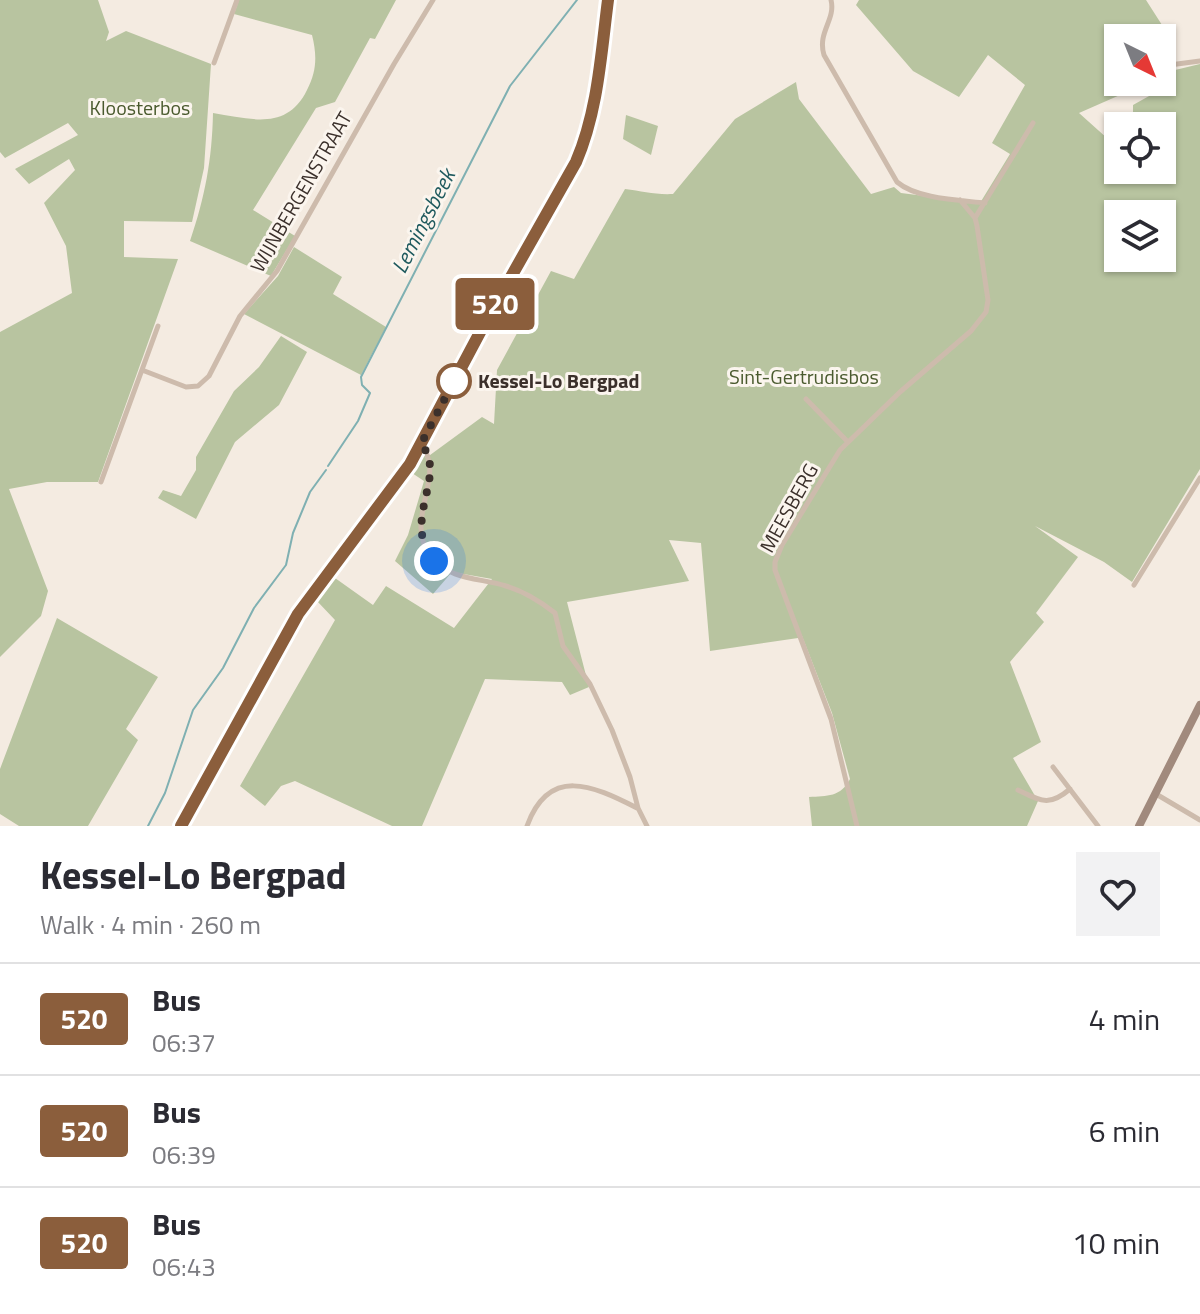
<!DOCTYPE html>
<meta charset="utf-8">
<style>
body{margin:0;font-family:"Titillium Web",sans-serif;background:#f2f2f3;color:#2b2b33;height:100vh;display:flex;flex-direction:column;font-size:30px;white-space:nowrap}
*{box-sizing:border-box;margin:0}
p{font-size:26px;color:#7c7c81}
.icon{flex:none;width:44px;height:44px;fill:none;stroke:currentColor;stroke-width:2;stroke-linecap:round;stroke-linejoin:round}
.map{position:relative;height:826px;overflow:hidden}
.details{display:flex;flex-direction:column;background:#fff;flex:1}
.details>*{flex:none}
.badge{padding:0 16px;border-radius:6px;font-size:28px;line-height:52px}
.needle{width:52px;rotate:137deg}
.tools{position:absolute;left:1104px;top:24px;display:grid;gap:16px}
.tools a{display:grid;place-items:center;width:72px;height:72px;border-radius:0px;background:#fff;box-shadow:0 2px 6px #0004;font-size:40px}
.you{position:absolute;width:40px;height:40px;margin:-20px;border:6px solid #fff;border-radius:50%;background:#1a73e8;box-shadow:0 0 0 12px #1a73e833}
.map>.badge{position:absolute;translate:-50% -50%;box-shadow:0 0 0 4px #fff}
.round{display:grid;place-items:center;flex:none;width:84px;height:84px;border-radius:0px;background:#f2f2f3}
.head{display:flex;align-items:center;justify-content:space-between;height:136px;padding:0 40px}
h1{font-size:38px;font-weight:700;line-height:60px}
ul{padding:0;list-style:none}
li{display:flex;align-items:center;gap:24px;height:112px;padding:0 40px;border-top:2px solid #e1e1e2}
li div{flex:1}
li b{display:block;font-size:30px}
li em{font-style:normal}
li .badge{min-width:88px;font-weight:700;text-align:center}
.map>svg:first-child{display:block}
</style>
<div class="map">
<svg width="1200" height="826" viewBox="0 0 1200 826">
<rect width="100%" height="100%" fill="#f4ebe1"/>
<path fill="#b8c4a0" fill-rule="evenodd" d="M0,0H98L109,32L106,41L126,31L211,64L204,168L192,222L124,221V257L178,259L98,482H47L9,489L48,591L41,616L0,657V332L72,293L66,246L44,203L75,170L69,159L29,184L15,169L78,135L68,123L5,158L0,152Z
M239,0H396L375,39L370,38L335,102L316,108L253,210L295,236L271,276L190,241C205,197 212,160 213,113C251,119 287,131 307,90C317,71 317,55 312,35L234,14Z
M859,0H1146L1162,25L1145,32V38H1118V82L1145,84L1079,113L1108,139L1118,135V170H1162V126H1133V105L1167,86L1171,71L1200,64V469L1132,582L1104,562L1035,526L1078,557L1036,613L1044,622L1010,662L1041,742L1013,758L1038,801L1027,826H812L809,797C827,796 841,797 850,779L832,713L802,636L798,638L710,651L701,543L669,540L689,581L567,602L589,687L570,695L562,682L485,679L422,826H392L295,781L281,786L265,806L240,786L335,620L317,601L335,578L373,605L386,586L454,628L492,579L452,572L433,594L395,561L408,535L424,481L409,471L423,454L426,458L482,417L494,424L497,370L551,271L574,279L625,189C642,191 655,195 673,194L735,119L796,82L799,99L871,194L894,187L901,193L980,203L1010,154L992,143L1025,85L988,55L959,97L913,71L856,5ZM1118,214H1162V258H1118Z
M626,115L658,126L651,155L623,139Z
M294,247L342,277L333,294L386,327L361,375L244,314L278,276Z
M281,336L307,352L279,405L235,442L196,519L158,498L163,490L181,496L196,470V457L234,391L259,367Z
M57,618L158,677L126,729L138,740L88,826H19L0,814V769Z"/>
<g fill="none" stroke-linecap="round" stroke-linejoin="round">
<path stroke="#7fb0b2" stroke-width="2" d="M328,466L358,421L370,393L362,385L361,377L510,86L577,0
M148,826L165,793L193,710L223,668L254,608L286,565L293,533L310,492L326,470"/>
<path stroke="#cdbbac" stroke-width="5" d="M831,0C836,20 817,32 824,55L897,182C917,199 959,200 985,203
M214,63L237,0
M1162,66L1200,61
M1166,67L1168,75
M975,218L1033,123
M142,370L186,387L198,386L209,376L240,316L277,271L394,64L433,0
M806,399L848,442
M421,445C448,476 401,521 432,558C450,580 481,578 506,586C523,591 541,602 555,613L563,646L590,684L612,730L630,777L638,808L647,826
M101,482L158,326
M1134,585L1200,478
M1053,767L1098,826
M1018,790C1041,801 1049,807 1070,789
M1156,794L1200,820
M527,826C549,766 592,785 637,808
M857,826L831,719L775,570V562L782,545L840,450L900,392L971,331L986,312L988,300L977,226L975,218L960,200"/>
<path stroke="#a18a7d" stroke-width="8" d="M181,826L298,614L410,464L486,321L576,162C598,111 601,54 607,0
M1139,826L1200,705"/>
</g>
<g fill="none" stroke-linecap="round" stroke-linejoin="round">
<g stroke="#fff" stroke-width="18">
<path id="line" d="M181,826L298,614L410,464L486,321L576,162C598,111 601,54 608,0"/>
</g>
<use href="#line" stroke="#8b5e3c" stroke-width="12"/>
<path stroke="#3b302b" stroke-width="8" stroke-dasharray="0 14.4" d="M434,561C400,520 449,476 421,444L454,381"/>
</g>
<circle fill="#fff" stroke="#8b5e3c" stroke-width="4" cx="454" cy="381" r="16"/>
<g text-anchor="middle" stroke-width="6" stroke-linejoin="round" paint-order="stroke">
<g font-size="20" fill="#4a5a2e" stroke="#fbf5ee">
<text x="140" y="115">Kloosterbos</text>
<text x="804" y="384">Sint-Gertrudisbos</text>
</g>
<g font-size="20" fill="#3b302b" stroke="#fbf5ee">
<text transform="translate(301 192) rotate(-60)" y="7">WIJNBERGENSTRAAT</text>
<text transform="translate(789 508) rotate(-61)" y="7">MEESBERG</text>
</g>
<g font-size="20" font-weight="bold" fill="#3b302b" stroke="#fbf5ee" text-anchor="start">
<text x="478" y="388">Kessel-Lo Bergpad</text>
</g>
<g font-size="22" font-style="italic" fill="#1f5a5e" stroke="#fbf5ee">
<text transform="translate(423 221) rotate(-63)" y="8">Lemingsbeek</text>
</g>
</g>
</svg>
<div class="tools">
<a><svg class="needle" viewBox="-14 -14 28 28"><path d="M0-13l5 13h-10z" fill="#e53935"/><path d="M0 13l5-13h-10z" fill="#7c7c81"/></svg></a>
<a><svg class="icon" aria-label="locate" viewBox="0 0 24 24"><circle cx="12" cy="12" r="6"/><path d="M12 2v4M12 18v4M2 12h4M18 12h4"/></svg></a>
<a><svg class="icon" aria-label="layers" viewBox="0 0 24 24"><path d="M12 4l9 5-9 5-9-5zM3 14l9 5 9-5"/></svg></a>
</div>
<div class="you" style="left:434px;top:561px"></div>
<b class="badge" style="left:495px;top:304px;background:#8b5e3c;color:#fff">520</b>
</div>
<section class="details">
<div class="head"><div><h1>Kessel-Lo Bergpad</h1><p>Walk · 4 min · 260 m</p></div><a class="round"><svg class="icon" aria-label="heart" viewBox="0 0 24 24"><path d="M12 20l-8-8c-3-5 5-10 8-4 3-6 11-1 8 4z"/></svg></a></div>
<ul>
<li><span class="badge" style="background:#8b5e3c;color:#fff">520</span><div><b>Bus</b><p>06:37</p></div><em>4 min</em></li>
<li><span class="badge" style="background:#8b5e3c;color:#fff">520</span><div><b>Bus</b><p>06:39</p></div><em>6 min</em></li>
<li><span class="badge" style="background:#8b5e3c;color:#fff">520</span><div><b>Bus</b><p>06:43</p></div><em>10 min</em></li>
</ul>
</section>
